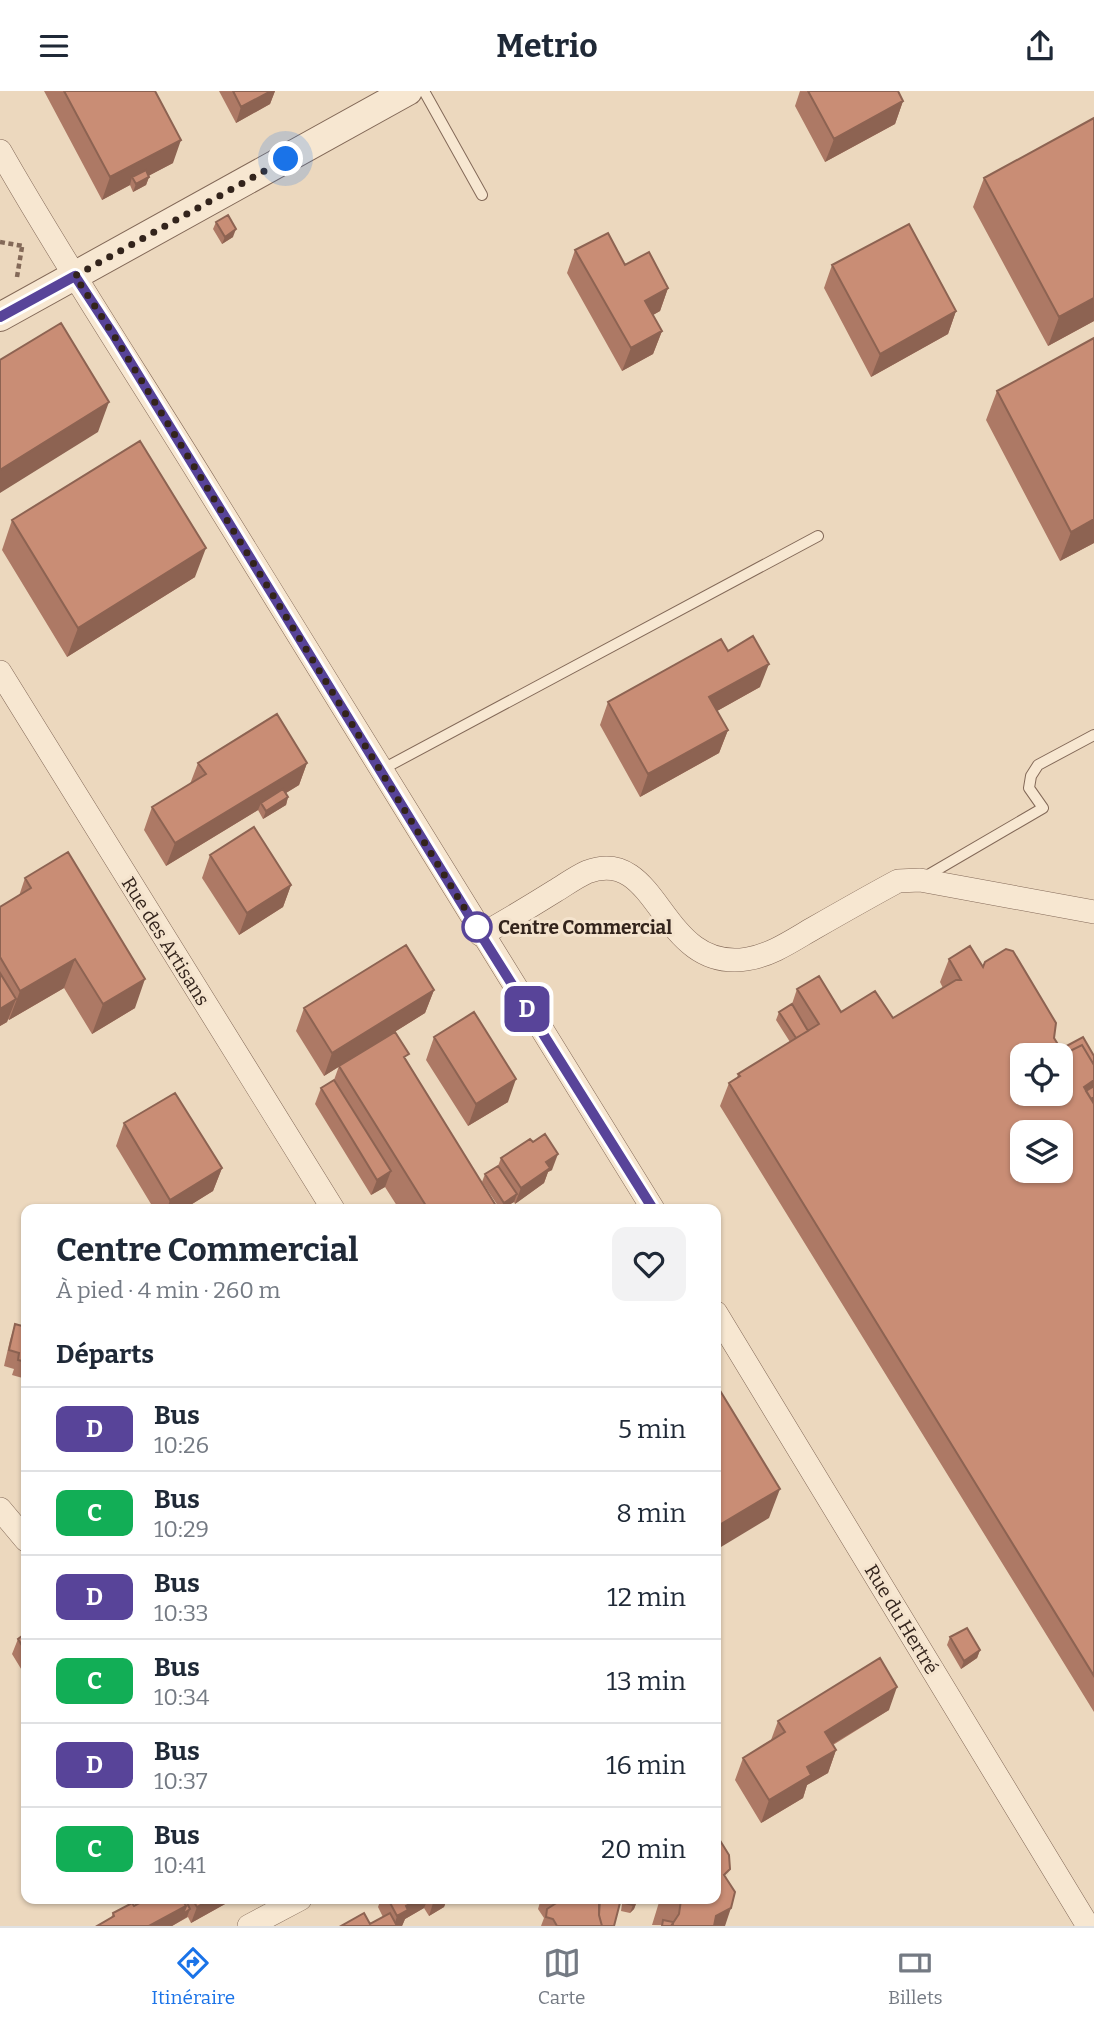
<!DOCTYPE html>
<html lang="fr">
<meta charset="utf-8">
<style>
body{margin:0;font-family:Bitter,serif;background:#f2f2f3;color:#1f2937;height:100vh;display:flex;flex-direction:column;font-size:26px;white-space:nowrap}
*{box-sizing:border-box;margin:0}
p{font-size:23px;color:#747a83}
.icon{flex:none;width:38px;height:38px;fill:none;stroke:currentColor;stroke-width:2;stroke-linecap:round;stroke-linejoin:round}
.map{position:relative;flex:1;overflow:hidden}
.sheet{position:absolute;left:21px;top:1113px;width:700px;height:700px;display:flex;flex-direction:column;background:#fff;border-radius:14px;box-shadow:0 2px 5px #0004}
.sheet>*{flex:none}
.badge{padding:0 14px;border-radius:10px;font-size:24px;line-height:46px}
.controls{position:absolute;left:1010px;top:952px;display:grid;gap:14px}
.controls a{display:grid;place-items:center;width:63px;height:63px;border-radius:14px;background:#fff;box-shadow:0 2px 5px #0004;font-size:35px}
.you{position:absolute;width:35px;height:35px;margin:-18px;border:5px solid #fff;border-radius:50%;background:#1a73e8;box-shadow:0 0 0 10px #1a73e833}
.map>.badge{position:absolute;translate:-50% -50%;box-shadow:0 0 0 4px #fff}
h2{padding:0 35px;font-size:26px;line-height:63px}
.round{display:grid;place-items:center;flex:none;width:74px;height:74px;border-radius:14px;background:#f2f2f3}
.summary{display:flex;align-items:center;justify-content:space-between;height:119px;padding:0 35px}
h1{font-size:33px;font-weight:700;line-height:52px}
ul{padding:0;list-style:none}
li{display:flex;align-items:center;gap:21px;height:84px;padding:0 35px;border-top:2px solid #e0e1e3}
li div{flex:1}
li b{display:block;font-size:26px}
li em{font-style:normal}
li .badge{min-width:77px;font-weight:700;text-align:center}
header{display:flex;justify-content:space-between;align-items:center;height:91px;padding:0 35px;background:#fff;font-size:32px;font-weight:700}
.dock{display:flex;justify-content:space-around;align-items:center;height:98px;border-top:2px solid #e0e1e3;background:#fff;font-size:19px;color:#747a83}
.dock a{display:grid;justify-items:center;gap:4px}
.dock .active{color:#1a73e8}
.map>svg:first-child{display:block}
</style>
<header><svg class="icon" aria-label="menu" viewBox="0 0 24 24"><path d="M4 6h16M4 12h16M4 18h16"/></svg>Metrio<svg class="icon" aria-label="share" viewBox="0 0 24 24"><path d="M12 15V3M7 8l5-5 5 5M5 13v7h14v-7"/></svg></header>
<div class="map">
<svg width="1094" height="1835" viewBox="0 0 1094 1835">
<rect width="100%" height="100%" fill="#ecd8be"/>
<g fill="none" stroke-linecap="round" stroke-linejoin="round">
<g stroke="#836958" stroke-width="12">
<path id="service" d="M424,0L482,104
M381,679L818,445
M923,787L1043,717L1029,697L1031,685L1038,674L1094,644"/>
</g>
<g stroke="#836958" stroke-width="24">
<path id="minor" d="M0,60C66,176 140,287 210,401C357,640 505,879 653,1118
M0,581L333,1118
M481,844C506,830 531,815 555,800C565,794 576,786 587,781C660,753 659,882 747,868C772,864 793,849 814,837C842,821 870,805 898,790L920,789L1094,821
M716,1222L1088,1835
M0,1418L26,1449
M249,1835L300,1808"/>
</g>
<g stroke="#836958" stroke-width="30">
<path id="tertiary" d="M0,226L408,0"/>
</g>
<path stroke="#836958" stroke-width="4.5" stroke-dasharray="5 3.5" stroke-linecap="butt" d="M0,151L23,155
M17,186L22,156"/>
<use href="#service" stroke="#f7e7d1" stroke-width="10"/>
<use href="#minor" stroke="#f7e7d1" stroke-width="23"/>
<use href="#tertiary" stroke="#f7e7d1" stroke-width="28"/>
</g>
<path fill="#ad7965" d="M44,0H155L173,72L148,85L149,86L146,94L133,101L130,94L102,109Z
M219,0H275L270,13L236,32Z
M800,0H898L903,10L895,33L825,71L795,15Z
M984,87L1094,230L1048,255L973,116Z
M216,131L233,146L222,153L213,138Z
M575,159L625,174L668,197L660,220L653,224L662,240L653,263L622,280L567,182Z
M832,174L956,220L948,243L871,286L824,197Z
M997,300L1094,452L1060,470L986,329Z
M12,429L195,486L67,566L2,459Z
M728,560L760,596L717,620L728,639L719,662L640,706L600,634L608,611Z
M198,672H307L299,694L286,702L288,706L286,714L263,728L258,719L166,775L144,739L152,716L190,693Z
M210,764L291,794L283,816L239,844L202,787Z
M25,787L135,917L92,943L64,897L9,929L8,928L7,931L0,935V816L19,805Z
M949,868L983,876L1054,947L1061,958L1094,965V1621L720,1015L729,992L737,987L738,983L790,951L776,929L779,921L792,913L797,898L842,921L893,927L943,897L940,891Z
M434,899L425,922L324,985L296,940L304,917Z
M434,946L508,1011L468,1035L426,969Z
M406,970L498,1118H399L385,1096L371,1104L315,1013L321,997L334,989L339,975Z
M124,1032L222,1077L213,1100L184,1118H154L116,1055Z
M501,1067L552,1079L548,1081L544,1092L515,1113L514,1111L503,1118H500L482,1091L485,1083L498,1075Z
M15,1233L26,1236V1288L12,1284L14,1278L4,1275L10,1249Z
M26,1542V1586L12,1563L18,1548Z
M950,1546L980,1559L977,1567L961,1578L947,1554Z
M889,1619L833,1654L836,1659L828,1682L807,1694L803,1707L761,1732L735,1689L743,1667L771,1649L778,1630Z
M730,1778L726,1787L725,1835L652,1834L660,1808H716Z
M147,1808H234L191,1832L188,1826L172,1835L111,1827L113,1822L134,1815Z
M381,1808H447L444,1816L429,1825L424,1817L405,1828L402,1835L370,1833L383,1826L378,1816Z
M541,1808H637V1810L634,1818L630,1822L621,1820L622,1813H620L614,1835H541L544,1827L538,1818Z"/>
<path fill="#8d6352" d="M271,0H275L270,13L236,32L241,16Z
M903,10L895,33L825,71L834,48Z
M181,49L173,72L135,92L132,86L130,94L102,109L110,86Z
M149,86L146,94L133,101L136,93Z
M236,138L233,146L222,153L225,146Z
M668,197L660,220L637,233L645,210Z
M1094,207V230L1048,255L1059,226Z
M956,220L948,243L871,286L880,263Z
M662,240L653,263L622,280L631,257Z
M109,311L98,341L0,402V379Z
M1094,428V452L1060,470L1071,441Z
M206,457L195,486L67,566L78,537Z
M769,573L760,596L701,629L709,606Z
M728,639L719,662L640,706L648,683Z
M307,672L299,694L263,716L261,712L258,719L166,775L175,752Z
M288,706L286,714L263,728L266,720Z
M291,794L283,816L239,844L247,822Z
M75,868L64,897L9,929L20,900Z
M145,888L135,917L92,943L103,913Z
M434,899L425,922L324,985L332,962Z
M16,908L7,931L0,935V918Z
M516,988L508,1011L468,1035L476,1013Z
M1094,989V1018L1084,996Z
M558,1063L552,1079L548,1081L544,1092L515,1113L521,1097L546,1071Z
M222,1077L213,1100L184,1118H167L170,1109Z
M391,1080L385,1096L371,1104L377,1089Z
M517,1103L514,1111L501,1118L504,1112Z
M780,1398L769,1427L716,1459V1436Z
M980,1559L977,1567L961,1578L964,1570Z
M897,1596L889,1619L816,1663L825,1641Z
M836,1659L828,1682L807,1694L803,1707L761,1732L769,1709L807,1676Z
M211,1808H234L191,1832L197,1816Z
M419,1808H428L424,1817L405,1828L402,1835H394L397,1825L406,1815Z
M437,1808H447L444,1816L429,1825L434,1809Z
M637,1810L634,1818L630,1822L633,1814Z
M186,1815L190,1818L187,1826L172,1835H149Z
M731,1817L725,1835H713L716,1825Z"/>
<path fill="#c98d75" stroke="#8d6352" stroke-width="2" fill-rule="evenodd" d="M64,0H155L181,49L110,86Z
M233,0H271L241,16Z
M808,0H898L903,10L834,48Z
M1094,27V207L1059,226L984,87Z
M146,79L149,86L136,93L132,86Z
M228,124L236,138L225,146L216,131Z
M909,133L956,220L880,263L832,174Z
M608,142L625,174L649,161L668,197L645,210L662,240L631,257L575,159Z
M61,232L109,311L0,379V269Z
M1094,247V428L1071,441L997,300Z
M140,350L206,457L78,537L12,429Z
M753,545L769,573L709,606L728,639L648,683L608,611L721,548L728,560Z
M277,623L307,672L175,752L152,716L206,683L198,672Z
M283,698L288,706L266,720L261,712Z
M254,736L291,794L247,822L210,764Z
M68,761L145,888L103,913L75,868L20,900L0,866V816L31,797L25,787Z
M406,854L434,899L332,962L304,917Z
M970,855L983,876L985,871L1006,858L1013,860L1056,932L1054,947L1064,963L1082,954L1094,974V989L1084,996L1094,1013V1585L729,992L740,985L738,983L819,933L797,898L819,885L841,921L875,900L893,927L956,889H961L949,868ZM1022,964H1060V1003H1022ZM1022,1041H1060V1080H1022Z
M0,882L16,908L0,918Z
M792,913L808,940L796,947L779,921Z
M474,921L516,988L476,1013L434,946Z
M395,941L409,963L404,966L498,1118H428L339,975Z
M1083,946L1094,965V974L1082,954L1064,963L1061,958Z
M334,989L391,1080L377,1089L321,997Z
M1094,995V1006L1091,1008L1086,1000Z
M175,1002L222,1077L170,1109L124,1032Z
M545,1043L558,1063L546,1071L550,1077L521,1097L501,1067L530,1048L533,1051Z
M498,1075L517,1103L504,1112L485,1083Z
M15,1233L26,1236V1271L18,1269L19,1262L9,1259Z
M716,1293L780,1398L716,1436Z
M967,1537L980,1559L964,1570L950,1546Z
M26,1542V1561L18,1548Z
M880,1567L897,1596L825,1641L836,1659L807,1676L811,1684L769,1709L743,1667L785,1641L778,1630Z
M716,1712L720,1718L716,1736Z
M716,1743L729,1764L730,1778L724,1784L735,1801L731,1817L716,1825L714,1835H671L679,1823L681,1809L675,1808H716Z
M147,1808H182L186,1815L149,1835H97L114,1825L113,1822L132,1812L134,1815Z
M185,1808L190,1818L183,1823L186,1815L183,1810Z
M192,1808H211L197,1816Z
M388,1808H419L406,1815L408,1819L397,1825Z
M561,1808H600L599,1824L602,1835H557L553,1828L546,1826L547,1818L561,1809Z
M602,1808H621L614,1835H602L599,1824V1811Z
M625,1808H637V1810L633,1814L624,1812Z
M364,1822L370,1833L390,1822L397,1835H341Z
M663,1829L673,1831V1833L671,1835H662Z"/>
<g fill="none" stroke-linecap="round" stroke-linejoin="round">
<g stroke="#fff" stroke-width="16">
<path id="line" d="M0,226L75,185L113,243L481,844L653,1118"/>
</g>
<use href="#line" stroke="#584499" stroke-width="10"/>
<path stroke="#33241c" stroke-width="7" stroke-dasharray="0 12.6" d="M286,68L75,185L113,243L481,844L477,836"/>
</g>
<circle fill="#fff" stroke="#584499" stroke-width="3.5" cx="477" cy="836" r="14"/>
<g text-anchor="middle" stroke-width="6" stroke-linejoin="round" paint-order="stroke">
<g font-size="19" font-weight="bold" fill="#33241c" stroke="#f4e3cd" text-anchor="start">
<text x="498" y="843">Centre Commercial</text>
</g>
<g font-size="19" fill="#33241c" stroke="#f4e3cd">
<text transform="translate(166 850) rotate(58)" y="7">Rue des Artisans</text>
<text transform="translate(902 1528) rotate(59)" y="7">Rue du Hertré</text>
</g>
</g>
</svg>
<div class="controls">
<a><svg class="icon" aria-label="locate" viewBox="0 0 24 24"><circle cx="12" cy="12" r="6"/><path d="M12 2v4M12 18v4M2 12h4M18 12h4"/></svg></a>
<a><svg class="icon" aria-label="layers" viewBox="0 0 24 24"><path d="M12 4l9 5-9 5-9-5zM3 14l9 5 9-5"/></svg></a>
</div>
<div class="you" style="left:286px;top:68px"></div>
<b class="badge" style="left:527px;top:918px;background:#584499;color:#fff">D</b>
<section class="sheet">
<div class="summary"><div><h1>Centre Commercial</h1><p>À pied · 4 min · 260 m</p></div><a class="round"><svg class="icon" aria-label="heart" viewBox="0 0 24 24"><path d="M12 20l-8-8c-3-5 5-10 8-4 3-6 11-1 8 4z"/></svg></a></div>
<h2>Départs</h2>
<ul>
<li><span class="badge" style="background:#584499;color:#fff">D</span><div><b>Bus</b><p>10:26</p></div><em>5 min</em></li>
<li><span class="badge" style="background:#12ae56;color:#fff">C</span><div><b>Bus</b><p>10:29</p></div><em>8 min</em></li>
<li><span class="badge" style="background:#584499;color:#fff">D</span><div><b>Bus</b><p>10:33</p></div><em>12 min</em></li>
<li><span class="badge" style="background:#12ae56;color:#fff">C</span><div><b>Bus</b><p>10:34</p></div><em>13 min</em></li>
<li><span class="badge" style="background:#584499;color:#fff">D</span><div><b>Bus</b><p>10:37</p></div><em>16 min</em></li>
<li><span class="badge" style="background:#12ae56;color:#fff">C</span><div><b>Bus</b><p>10:41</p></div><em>20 min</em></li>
</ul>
</section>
</div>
<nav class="dock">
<a class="active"><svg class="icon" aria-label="directions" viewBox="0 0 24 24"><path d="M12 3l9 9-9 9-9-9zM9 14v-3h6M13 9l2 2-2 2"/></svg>Itinéraire</a>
<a><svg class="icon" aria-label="map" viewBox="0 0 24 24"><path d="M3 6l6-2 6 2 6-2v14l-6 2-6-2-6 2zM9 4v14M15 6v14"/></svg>Carte</a>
<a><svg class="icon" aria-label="tickets" viewBox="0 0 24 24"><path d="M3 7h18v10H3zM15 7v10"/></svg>Billets</a>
</nav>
